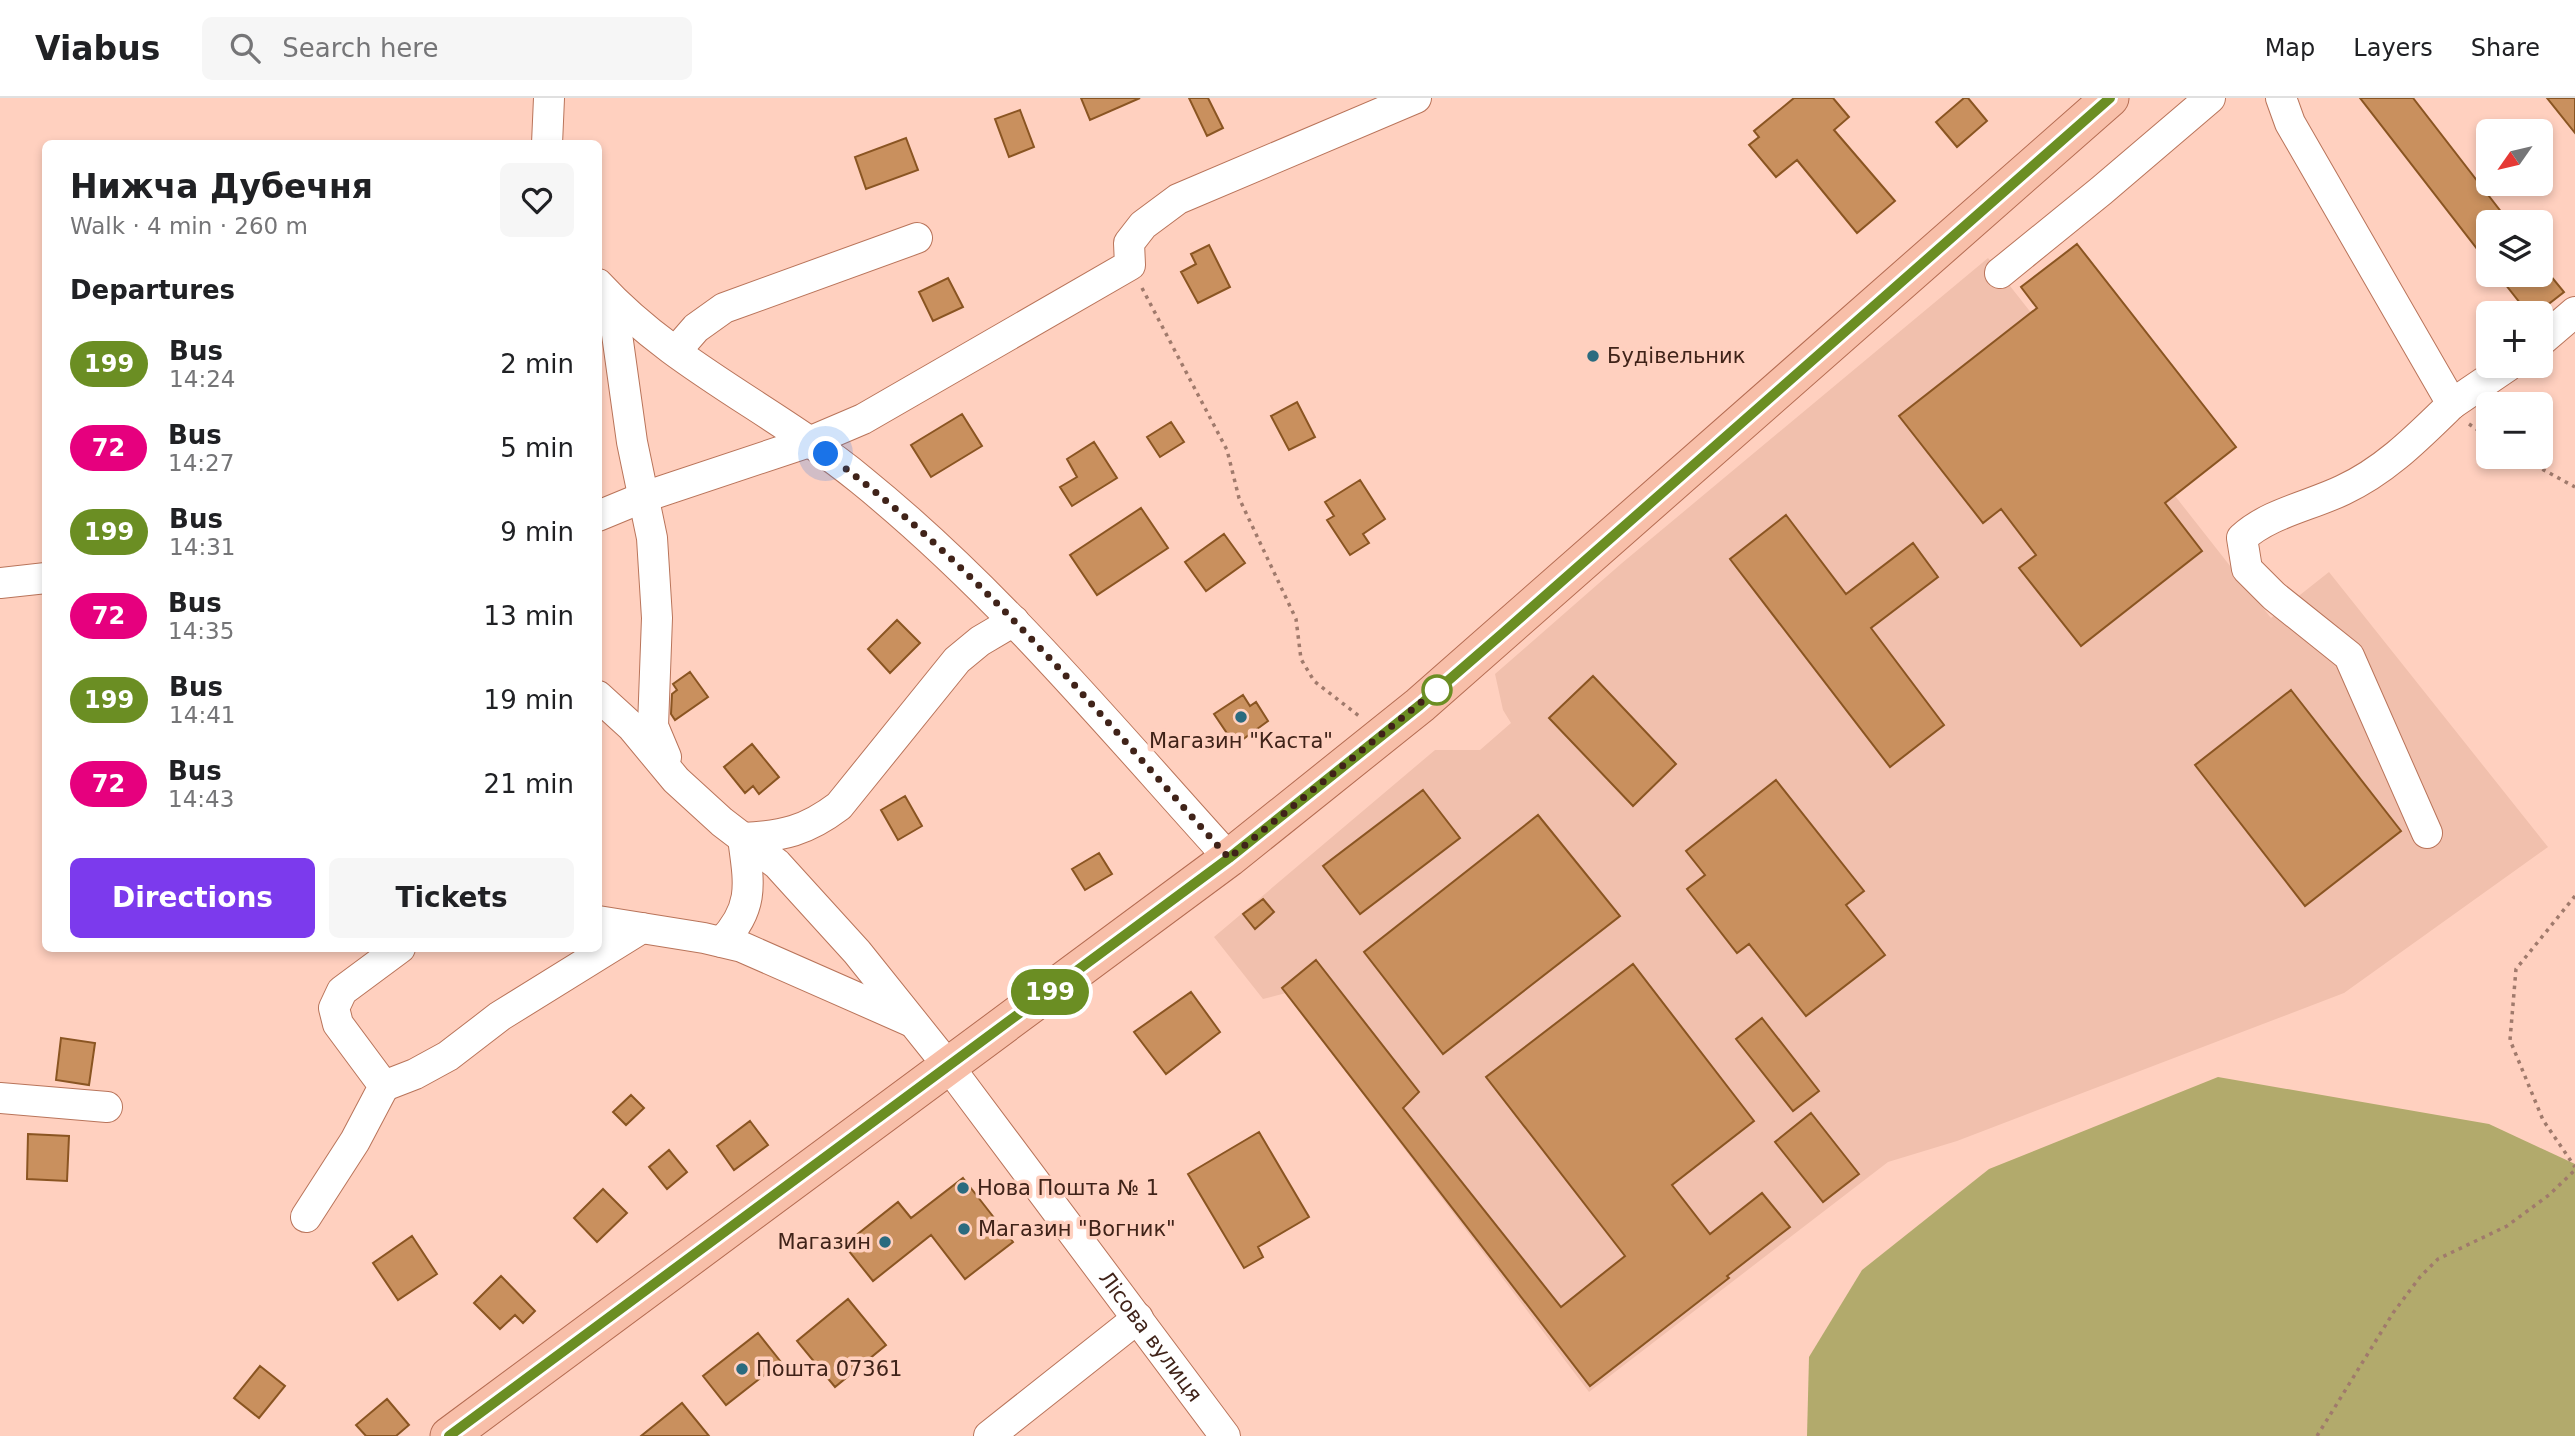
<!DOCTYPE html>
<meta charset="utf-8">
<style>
body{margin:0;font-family:"DejaVu Sans",sans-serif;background:#f6f6f6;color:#202124;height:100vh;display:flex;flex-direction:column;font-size:26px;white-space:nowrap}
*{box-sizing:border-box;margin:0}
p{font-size:23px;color:#757577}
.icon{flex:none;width:38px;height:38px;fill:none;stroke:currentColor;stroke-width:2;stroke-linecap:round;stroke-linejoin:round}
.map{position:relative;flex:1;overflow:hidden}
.side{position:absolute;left:42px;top:42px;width:560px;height:812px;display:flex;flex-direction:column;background:#fff;border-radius:10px;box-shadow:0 4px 10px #0003}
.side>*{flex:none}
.badge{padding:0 14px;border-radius:23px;font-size:24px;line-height:46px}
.needle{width:46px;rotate:236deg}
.tools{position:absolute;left:2476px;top:21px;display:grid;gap:14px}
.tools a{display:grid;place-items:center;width:77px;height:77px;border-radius:10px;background:#fff;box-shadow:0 4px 10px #0003;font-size:35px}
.you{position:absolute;width:35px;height:35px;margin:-18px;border:5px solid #fff;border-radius:50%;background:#1a73e8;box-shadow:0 0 0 10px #1a73e833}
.map>.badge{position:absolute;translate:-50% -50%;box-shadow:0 0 0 4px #fff}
h2{padding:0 28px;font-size:26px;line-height:63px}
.round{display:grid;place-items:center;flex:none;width:74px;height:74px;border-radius:10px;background:#f6f6f6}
.overview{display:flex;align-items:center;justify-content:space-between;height:119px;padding:0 28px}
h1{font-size:33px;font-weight:600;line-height:52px}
.cta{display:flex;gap:14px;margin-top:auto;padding:14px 28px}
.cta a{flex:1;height:80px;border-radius:10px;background:#7c3aed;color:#fff;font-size:28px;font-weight:600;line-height:80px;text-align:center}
.cta a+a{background:#f6f6f6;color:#202124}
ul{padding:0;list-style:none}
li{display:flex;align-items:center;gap:21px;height:84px;padding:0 28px}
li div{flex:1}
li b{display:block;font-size:26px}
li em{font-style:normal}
li .badge{min-width:77px;font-weight:700;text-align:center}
header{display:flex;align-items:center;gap:42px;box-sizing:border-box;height:98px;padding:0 35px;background:#fff;border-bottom:2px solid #e0e0e0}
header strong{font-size:33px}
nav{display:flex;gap:38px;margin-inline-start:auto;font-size:24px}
.search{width:490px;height:63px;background:#f6f6f6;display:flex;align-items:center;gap:18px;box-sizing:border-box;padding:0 24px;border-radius:10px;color:#757577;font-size:26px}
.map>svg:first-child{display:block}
</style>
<header>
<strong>Viabus</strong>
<div class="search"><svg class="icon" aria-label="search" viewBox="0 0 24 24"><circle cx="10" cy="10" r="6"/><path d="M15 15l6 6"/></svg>Search here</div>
<nav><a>Map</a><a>Layers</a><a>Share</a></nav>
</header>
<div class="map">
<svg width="2575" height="1338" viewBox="0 0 2575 1338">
<rect width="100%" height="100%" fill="#ffd0bf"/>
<path fill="#f1c0ad" d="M1988,160L2271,520L2329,474L2548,749L2344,895L1957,1043L1888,1064L1589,1294L1286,895L1263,901L1214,839L1435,652H1480L1511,625L1503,612L1495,576L1622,465Z"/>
<path fill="#b2aa6c" d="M2218,979L2489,1026L2575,1066V1338H1807L1809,1259L1862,1172L1989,1071Z"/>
<path fill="#c9905e" stroke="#8a5522" stroke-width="2" d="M1081,0H1140L1090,22Z
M1189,0H1208L1223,30L1207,38Z
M1794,0H1833L1849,19L1834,32L1895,103L1857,135L1797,62L1776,79L1749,47L1759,39L1754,33Z
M1964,0H1968L1987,23L1957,49L1936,24Z
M2360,0H2413L2509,124H2488V165Z
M2547,0H2575V35Z
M1020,12L1034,49L1009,59L995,21Z
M906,40L918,72L866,91L855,59Z
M2077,146L2236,349L2165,405L2202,453L2081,548L2019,470L2036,457L2001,411L1983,425L1899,318L2037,210L2021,189Z
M1209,147L1230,189L1198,205L1181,174L1196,166L1191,156Z
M2498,177H2550L2564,194L2537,215H2528Z
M948,180L963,209L933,223L919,194Z
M1297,304L1315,339L1289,352L1271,318Z
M962,316L982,348L931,379L911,347Z
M1171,324L1184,344L1160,359L1147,339Z
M1094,344L1117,380L1072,408L1060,389L1077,379L1067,361Z
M1360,382L1385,421L1363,436L1369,445L1350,457L1327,422L1334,418L1325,404Z
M1141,410L1168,450L1097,497L1070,457Z
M1786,417L1846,496L1913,445L1938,479L1871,530L1944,627L1890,669L1730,461Z
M1224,436L1245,465L1206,493L1185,464Z
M897,522L920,545L890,575L868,551Z
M690,574L708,599L675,622L671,616L672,596L677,592L673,586Z
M1593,578L1676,666L1633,708L1549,620Z
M2291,592L2401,733L2305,808L2195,667Z
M1243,597L1250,608L1256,604L1268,623L1235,647L1214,616Z
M752,646L779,679L759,696L753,688L745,695L724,669Z
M1776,682L1864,793L1846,807L1885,857L1806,918L1749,846L1737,855L1687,791L1705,777L1686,753Z
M1423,692L1460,740L1360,816L1323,768Z
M905,698L922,728L898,742L881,712Z
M1538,717L1620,818L1443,956L1364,854Z
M1099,755L1112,776L1085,792L1072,771Z
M1263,801L1274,814L1255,831L1243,816Z
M1316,862L1419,994L1403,1010L1561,1209L1625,1158L1486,979L1633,866L1754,1023L1672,1087L1710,1136L1762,1095L1790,1129L1727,1178L1729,1180L1590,1288L1282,890Z
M1191,894L1220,934L1166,976L1134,934Z
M1762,920L1819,993L1793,1013L1736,941Z
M61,940L95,945L89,987L56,982Z
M631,997L644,1010L626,1027L613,1014Z
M1811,1015L1859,1076L1823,1104L1775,1044Z
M750,1023L768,1047L734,1072L717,1048Z
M1259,1034L1309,1119L1258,1149L1263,1159L1244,1170L1188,1076Z
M28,1036L69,1038L67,1083L27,1081Z
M669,1052L687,1074L667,1091L649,1069Z
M963,1080L1013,1144L965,1181L931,1137L873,1183L844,1147L898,1104L911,1120Z
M603,1091L627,1115L597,1144L574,1120Z
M412,1138L437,1176L398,1202L373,1165Z
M501,1178L535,1213L523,1225L515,1217L500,1231L474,1205Z
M848,1201L886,1247L835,1289L797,1243Z
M758,1235L781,1264L726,1307L703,1278Z
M260,1268L285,1288L259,1320L234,1300Z
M387,1301L409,1327L396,1338H366L356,1327Z
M682,1305L709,1338H641Z"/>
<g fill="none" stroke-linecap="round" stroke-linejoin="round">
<g stroke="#b9745a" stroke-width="32">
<g id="minor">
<path d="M2281,0L2290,25L2452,306L2508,268"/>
<path d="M547,46L549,0"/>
<path d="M2000,175L2101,93L2210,0"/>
<path d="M598,186C672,267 777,313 861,382C998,493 1111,630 1229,760"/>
<path d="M603,196L616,229L632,344L652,440L657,520L653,628L666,659"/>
<path d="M2541,243L2575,214"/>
<path d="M676,253L696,230L724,210L917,140"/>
<path d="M598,418L644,399L809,344L863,321L1130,167L1129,145L1143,127L1178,101L1416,0"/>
<path d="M0,485L46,480"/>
<path id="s1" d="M598,598L632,629L676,682L722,724L777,766L857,854L949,969L1225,1338"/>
<path d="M2427,735L2349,558L2274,498L2247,471L2242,440C2269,415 2310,408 2343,392C2386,372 2418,339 2452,306"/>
<path d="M598,823L704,840L742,849L910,923"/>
<path d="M722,844C755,809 749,785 743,740C783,738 806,733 839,708L957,562L980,543L1014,523"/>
<path d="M384,988L415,976L448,958L500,918L642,830"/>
<path d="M0,1000L107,1009"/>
<path d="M306,1119L355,1043L384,988L338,926L334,910L342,893L400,850"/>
<path d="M989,1338L1138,1220"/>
</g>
</g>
<g stroke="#b46c52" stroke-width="39">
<path id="major" d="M449,1338L1229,760L1420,607L2110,0"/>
</g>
<path stroke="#a07a6c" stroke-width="3.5" stroke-dasharray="3.5 5" stroke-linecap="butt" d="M1142,190L1227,352L1239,400L1296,521L1301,561L1314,583L1359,618
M2469,326L2488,339
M2520,359L2575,389
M2575,798L2516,871L2510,942L2543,1022L2575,1069
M2317,1338L2393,1215L2420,1179L2438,1161L2507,1128L2549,1097L2575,1072"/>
<use href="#minor" stroke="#fff" stroke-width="30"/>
<use href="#major" stroke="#f8bfa9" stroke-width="37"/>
</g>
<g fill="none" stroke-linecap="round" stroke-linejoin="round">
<g stroke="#fff" stroke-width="16">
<path id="line" d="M449,1338L1229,760L1420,607L1503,535L2110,0"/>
</g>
<use href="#line" stroke="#6b8e23" stroke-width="10"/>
<path stroke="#402319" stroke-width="7" stroke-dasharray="0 12.6" d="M826,356C979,467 1103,621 1229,760L1440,589L1437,592"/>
</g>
<g fill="#2b6b7f" stroke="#ffd0bf" stroke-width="2.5">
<circle cx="1593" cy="258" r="7"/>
<circle cx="1241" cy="619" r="7"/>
<circle cx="963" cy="1090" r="7"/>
<circle cx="964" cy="1131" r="7"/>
<circle cx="885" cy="1144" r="7"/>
<circle cx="742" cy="1271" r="7"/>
</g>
<circle fill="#fff" stroke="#6b8e23" stroke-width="3.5" cx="1437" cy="592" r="14"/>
<g text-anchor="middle" stroke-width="7" stroke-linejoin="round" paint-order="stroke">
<g font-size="21" fill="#402319" stroke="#ffd0bf" text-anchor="start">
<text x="1607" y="265">Будівельник</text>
<text x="1241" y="650" text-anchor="middle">Магазин "Каста"</text>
<text x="977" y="1097">Нова Пошта № 1</text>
<text x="978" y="1138">Магазин "Вогник"</text>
<text x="871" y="1151" text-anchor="end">Магазин</text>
<text x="756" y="1278">Пошта 07361</text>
</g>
<g font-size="21" fill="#402319" stroke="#ffd0bf">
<text dy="7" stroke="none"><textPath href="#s1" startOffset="849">Лісова вулиця</textPath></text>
</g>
</g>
</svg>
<div class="tools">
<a><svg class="needle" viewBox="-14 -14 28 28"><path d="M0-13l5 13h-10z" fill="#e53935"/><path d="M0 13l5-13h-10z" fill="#757577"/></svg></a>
<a><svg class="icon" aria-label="layers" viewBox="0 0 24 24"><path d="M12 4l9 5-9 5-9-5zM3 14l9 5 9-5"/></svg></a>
<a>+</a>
<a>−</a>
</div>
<div class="you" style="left:826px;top:356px"></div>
<b class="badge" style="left:1050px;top:894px;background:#6b8e23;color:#fff">199</b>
<section class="side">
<div class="overview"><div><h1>Нижча Дубечня</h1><p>Walk · 4 min · 260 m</p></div><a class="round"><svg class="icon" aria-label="heart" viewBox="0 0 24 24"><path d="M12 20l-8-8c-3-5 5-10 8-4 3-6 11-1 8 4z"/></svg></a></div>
<h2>Departures</h2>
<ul>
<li><span class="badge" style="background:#6b8e23;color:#fff">199</span><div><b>Bus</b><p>14:24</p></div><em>2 min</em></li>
<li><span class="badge" style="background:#e6007e;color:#fff">72</span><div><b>Bus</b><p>14:27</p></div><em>5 min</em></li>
<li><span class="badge" style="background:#6b8e23;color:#fff">199</span><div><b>Bus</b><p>14:31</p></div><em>9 min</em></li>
<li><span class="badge" style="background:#e6007e;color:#fff">72</span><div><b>Bus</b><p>14:35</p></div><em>13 min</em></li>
<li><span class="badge" style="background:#6b8e23;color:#fff">199</span><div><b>Bus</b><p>14:41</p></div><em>19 min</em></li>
<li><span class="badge" style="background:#e6007e;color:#fff">72</span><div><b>Bus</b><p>14:43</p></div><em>21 min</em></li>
</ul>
<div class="cta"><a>Directions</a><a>Tickets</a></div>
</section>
</div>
